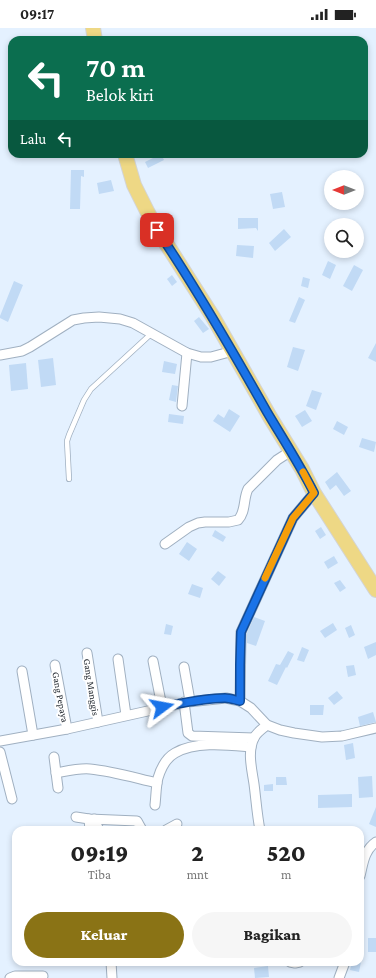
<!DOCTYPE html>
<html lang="id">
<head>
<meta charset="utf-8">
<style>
  :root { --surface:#fff; --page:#f6f6f6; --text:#222; --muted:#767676; --accent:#8a7315 }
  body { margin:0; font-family:"Crimson Pro",serif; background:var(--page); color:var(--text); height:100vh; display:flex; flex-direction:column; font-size:15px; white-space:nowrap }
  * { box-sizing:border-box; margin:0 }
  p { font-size:13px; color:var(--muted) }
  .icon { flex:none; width:22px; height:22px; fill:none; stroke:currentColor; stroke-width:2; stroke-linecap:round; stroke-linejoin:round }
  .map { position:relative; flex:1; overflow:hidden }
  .drawer { position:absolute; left:12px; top:798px; width:352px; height:140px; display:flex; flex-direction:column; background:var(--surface); border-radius:12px; box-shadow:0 2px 6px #0003 }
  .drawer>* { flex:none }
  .top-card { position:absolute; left:8px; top:8px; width:360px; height:122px; border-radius:12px; box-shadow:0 2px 6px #0003; background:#0b6e4f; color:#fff; overflow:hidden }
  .needle { width:26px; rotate:270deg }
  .buttons { position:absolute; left:324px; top:142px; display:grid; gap:8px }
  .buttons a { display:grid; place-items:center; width:40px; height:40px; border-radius:50%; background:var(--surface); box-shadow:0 2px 6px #0003; font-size:20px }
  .pin { position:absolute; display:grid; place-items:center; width:34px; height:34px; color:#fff; margin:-17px; border-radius:8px; box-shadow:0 2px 6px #0006 }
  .me { position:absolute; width:44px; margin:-22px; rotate:77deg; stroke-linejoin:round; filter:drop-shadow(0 0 3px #0008) }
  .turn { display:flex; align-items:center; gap:14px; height:84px; padding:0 12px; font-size:18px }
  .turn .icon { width:52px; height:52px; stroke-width:2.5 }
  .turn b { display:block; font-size:28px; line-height:34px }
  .then { display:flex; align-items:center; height:38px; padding:0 12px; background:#0003; gap:8px; font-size:15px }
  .eta { display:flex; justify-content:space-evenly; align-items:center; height:68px; text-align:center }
  .eta b { font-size:24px; font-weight:800; line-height:28px }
  .button { display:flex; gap:8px; margin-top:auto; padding:8px 12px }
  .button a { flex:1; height:46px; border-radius:24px; background:var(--accent); color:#fff; font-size:16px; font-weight:800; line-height:46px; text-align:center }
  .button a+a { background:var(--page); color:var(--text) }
  .status { display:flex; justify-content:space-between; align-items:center; height:28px; padding:0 20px; background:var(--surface); direction:ltr }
  .status svg { height:11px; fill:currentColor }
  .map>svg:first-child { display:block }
  .building { fill:#c1daf5 }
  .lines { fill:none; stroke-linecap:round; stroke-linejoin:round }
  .lane-casing { stroke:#a0b0c1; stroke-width:6 }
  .street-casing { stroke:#a0b0c1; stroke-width:11 }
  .primary-casing { stroke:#d3d4d5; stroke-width:16 }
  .lane { stroke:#fff; stroke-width:4.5 }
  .street { stroke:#fff; stroke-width:9 }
  .primary { stroke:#eed885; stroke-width:14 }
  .route-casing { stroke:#114b97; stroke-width:10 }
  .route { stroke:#1a73e8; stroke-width:7 }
  .slow { stroke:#f59e0b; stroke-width:7 }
  .labels { text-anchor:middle; stroke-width:4; stroke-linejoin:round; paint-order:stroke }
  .street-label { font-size:10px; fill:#22282f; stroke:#fff }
</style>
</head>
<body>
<div class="status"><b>09:17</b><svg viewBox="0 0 49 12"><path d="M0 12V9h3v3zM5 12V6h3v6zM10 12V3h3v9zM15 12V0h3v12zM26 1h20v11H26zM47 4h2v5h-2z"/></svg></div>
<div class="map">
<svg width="376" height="950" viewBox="0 0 376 950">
  <rect width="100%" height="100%" fill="#e4f1ff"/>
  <g class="building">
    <path d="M161 126 164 132 148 140 145 134Z"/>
    <path d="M71 142H84V149L81 148 80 181H70Z"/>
    <path d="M111 152 114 163 99 166 97 155Z"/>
    <path d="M282 164 285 179 273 181 270 166Z"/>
    <path d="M238 190H258V203L256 200 238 201Z"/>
    <path d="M284 201 291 209 275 223 269 215Z"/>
    <path d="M237 217 254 218 253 230 236 228Z"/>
    <path d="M328 233 336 237 330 251 322 247Z"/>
    <path d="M354 237 363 242 352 263 343 258Z"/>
    <path d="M172 247 177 254 172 258 167 251Z"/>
    <path d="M303 249 310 251 308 260 301 258Z"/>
    <path d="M14 253 23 257 8 294 0 290V288Z"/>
    <path d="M299 269 305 272 295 295 289 293Z"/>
    <path d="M199 289 209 301 203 305 194 293Z"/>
    <path d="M376 315V334L368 330Z"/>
    <path d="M293 319 305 322 298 343 287 339Z"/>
    <path d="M53 330 56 357 41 359 38 332Z"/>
    <path d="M164 333 177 336 175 346 162 344Z"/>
    <path d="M26 335 28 361 11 363 9 337Z"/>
    <path d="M172 357 178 358 176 374 169 372Z"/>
    <path d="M312 362 322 365 316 382 306 378Z"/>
    <path d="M229 381 240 388 230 404 213 393 218 386 224 390Z"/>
    <path d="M305 382 312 393 302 399 295 388Z"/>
    <path d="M169 386 184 388 183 396 168 394Z"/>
    <path d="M337 393 348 399 344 407 333 401Z"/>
    <path d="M362 410 376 414 374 424 359 419Z"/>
    <path d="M337 444 351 463 344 468 336 457 330 462 325 454Z"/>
    <path d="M321 499 326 507 320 511 315 503Z"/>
    <path d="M215 502 226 509 223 514 212 508Z"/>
    <path d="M187 514 197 521 189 533 179 526Z"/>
    <path d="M334 528 338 535 328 541 324 534Z"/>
    <path d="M218 543 226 549 219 558 211 551Z"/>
    <path d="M340 552 346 560 340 564 334 555Z"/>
    <path d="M192 556 203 560 200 570 188 566Z"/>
    <path d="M254 589 265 593 256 618 247 615V605Z"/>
    <path d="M333 595 337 602 325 610 320 603Z"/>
    <path d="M166 596 173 598 171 607 164 606Z"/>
    <path d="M351 597 355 607 349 610 345 600Z"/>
    <path d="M376 614V627L368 631 364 619Z"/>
    <path d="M302 619 309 622 304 634 297 632Z"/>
    <path d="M288 623 294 626 287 640 286 639 277 657 268 653 276 636 280 637Z"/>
    <path d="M354 637 356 647 348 649 346 638Z"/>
    <path d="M337 663 343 670 334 677 328 670Z"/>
    <path d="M310 677H324L323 687H310Z"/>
    <path d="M373 684 376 694 360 698 358 689Z"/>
    <path d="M353 715 355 730 346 732 344 717Z"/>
    <path d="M372 748 373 769 359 770 358 749Z"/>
    <path d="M276 749H286L287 757H276Z"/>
    <path d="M273 756V763H264V757Z"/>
    <path d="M352 766V779L318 780V767Z"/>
    <path d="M376 779V799L369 796Z"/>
    <rect x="368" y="910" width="8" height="14"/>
    <path d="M352 934H361L359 944 350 942Z"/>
    <path d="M268 938 269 949 255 950 254 940Z"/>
  </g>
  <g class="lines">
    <g class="lane-casing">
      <path id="lane" d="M69 451 67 413 69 407 84 372 91 361 152 305"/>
    </g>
    <g class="street-casing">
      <g id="street">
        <path d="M0 327 22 323 30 319 73 292 84 290 99 289 120 291 133 295 187 325 201 329H211L233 323"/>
        <path d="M182 378 187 325"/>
        <path d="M165 516 189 499 198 495 205 494H229L238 492C246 484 243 471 248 461L277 432 291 423"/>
        <path d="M87 625 98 694"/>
        <path d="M118 631 126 687"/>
        <path d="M153 633 162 679"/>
        <path d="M55 637 67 701"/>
        <path d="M184 639 190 673"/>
        <path d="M22 643 33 707"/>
        <path d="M240 673 241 604 293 490 314 465"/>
        <path d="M184 674 188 705 192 708 254 710"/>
        <path d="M0 713 67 701 188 674 226 670 240 673 251 680 267 697 280 702 294 705 322 709 342 708 376 700"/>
        <path d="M0 724 12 771"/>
        <path d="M54 729 58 760"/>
        <path d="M56 745C67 743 79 740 90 741 112 743 135 750 157 755"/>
        <path d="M155 777C156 768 156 758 158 750 161 740 166 730 175 725 196 713 228 717 251 719"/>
        <path d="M76 789 89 791 137 793 142 802"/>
        <path d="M89 791 90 802"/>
        <path d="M94 791 99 802"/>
        <path d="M166 802 177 796"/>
        <path d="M260 802C257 787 256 771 254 756 252 742 247 724 254 710 256 705 262 701 267 697"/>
        <path d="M360 848C363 836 364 822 376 814"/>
        <path d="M111 934 112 950"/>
        <path d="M290 934 295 935 300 934"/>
        <path d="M10 950 15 948H43"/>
        <path d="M339 950 345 934"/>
      </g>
    </g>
    <g class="primary-casing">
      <g id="primary">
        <path d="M93 0 95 12"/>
        <path d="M125 126 134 157 146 181 157 202 171 223 213 289 270 389 302 441 314 465 376 562"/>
      </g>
    </g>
    <use href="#lane" class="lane"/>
    <use href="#street" class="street"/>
    <use href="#primary" class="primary"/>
  </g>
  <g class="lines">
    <g class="route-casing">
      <path id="route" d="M157 202C197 261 232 322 267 384 283 411 300 437 314 465L293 490 241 604 240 637V673C235 672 230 670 225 670 204 670 183 675 162 679"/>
    </g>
    <use href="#route" class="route"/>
    <path class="slow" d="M265 550 293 490 314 465 303 444"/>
  </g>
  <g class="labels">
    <g class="street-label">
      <text transform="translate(92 659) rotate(81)" y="4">Gang Manggis</text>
      <text transform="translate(61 669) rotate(79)" y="4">Gang Pepaya</text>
    </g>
  </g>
</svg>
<div class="buttons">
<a><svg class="needle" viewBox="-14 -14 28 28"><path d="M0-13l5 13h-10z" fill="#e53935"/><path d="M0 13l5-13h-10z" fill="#767676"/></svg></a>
<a><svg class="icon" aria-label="search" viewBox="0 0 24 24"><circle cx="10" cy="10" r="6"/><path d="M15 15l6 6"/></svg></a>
</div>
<div class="pin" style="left:157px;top:202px;background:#d93025"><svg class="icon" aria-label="arrive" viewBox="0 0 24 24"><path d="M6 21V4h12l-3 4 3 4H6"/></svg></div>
<svg class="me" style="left:162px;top:679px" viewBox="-20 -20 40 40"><path d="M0-17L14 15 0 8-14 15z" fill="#1a73e8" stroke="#fff" stroke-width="4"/></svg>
<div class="top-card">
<div class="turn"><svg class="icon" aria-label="left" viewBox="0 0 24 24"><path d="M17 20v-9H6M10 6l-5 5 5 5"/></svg><div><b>70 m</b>Belok kiri</div></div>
<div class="then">Lalu<svg class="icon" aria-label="left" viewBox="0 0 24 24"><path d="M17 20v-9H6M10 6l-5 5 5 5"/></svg></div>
</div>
<section class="drawer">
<div class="eta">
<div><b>09:19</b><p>Tiba</p></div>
<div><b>2</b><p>mnt</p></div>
<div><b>520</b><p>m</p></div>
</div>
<div class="button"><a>Keluar</a><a>Bagikan</a></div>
</section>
</div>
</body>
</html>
